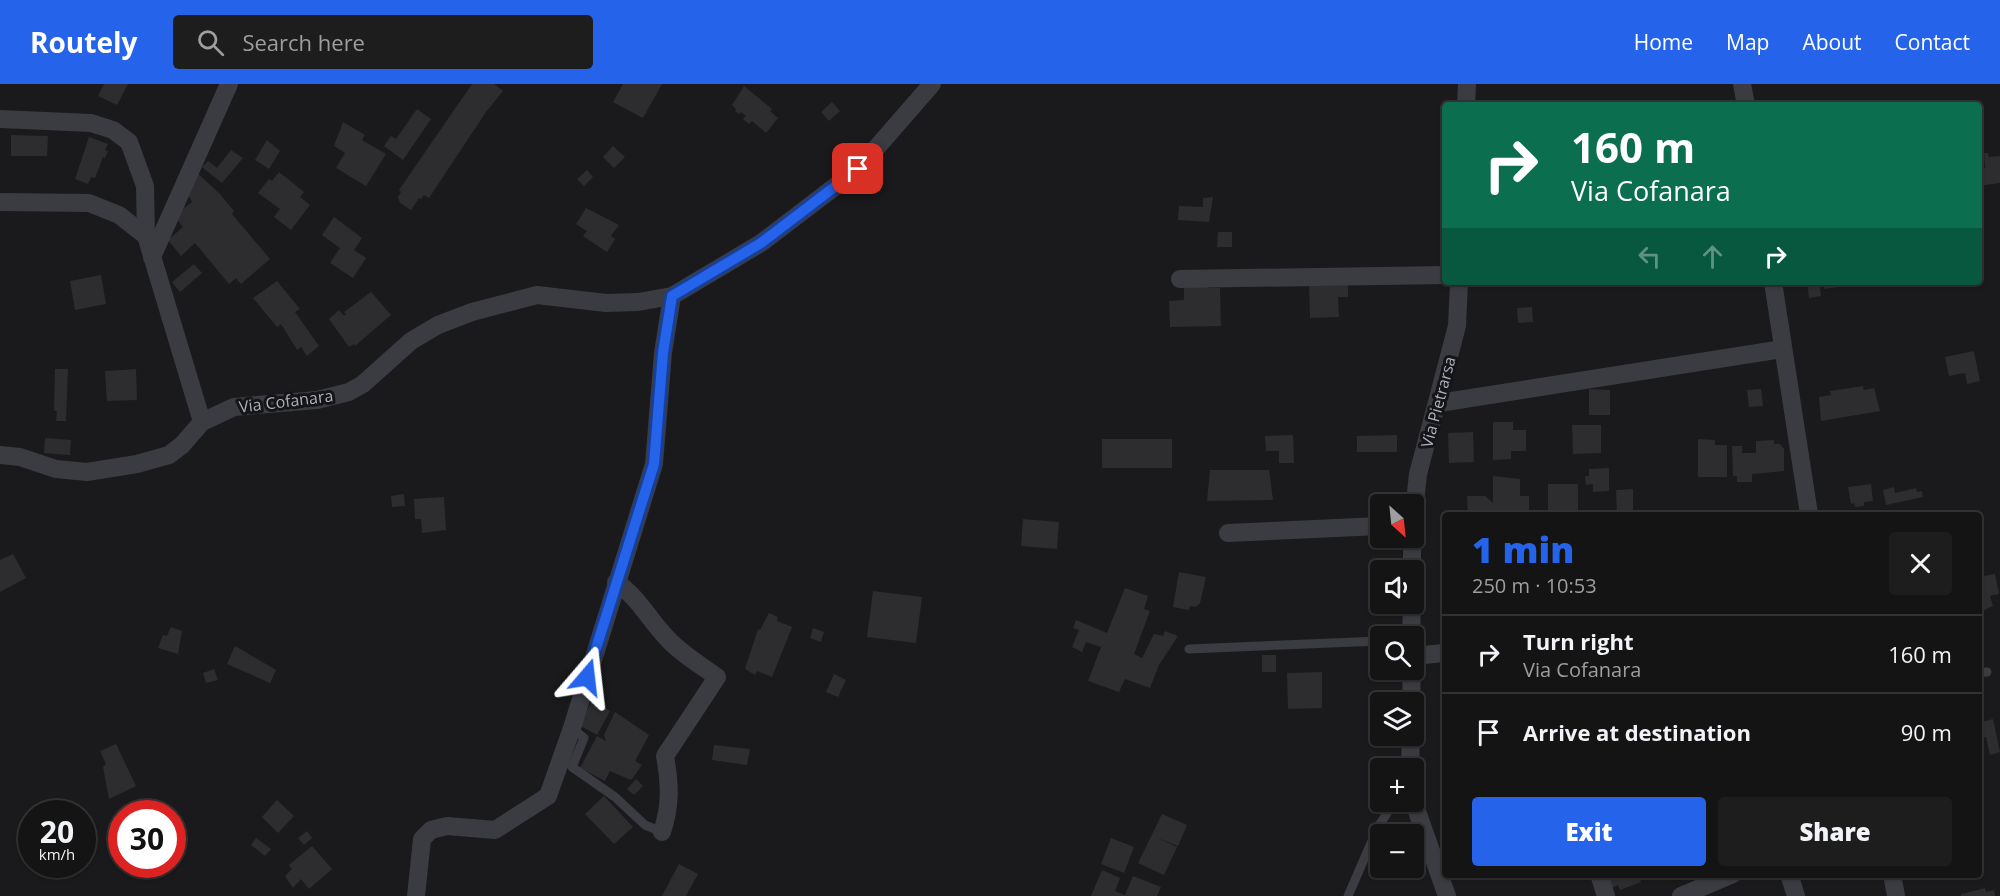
<!DOCTYPE html>
<html lang="en">
<head>
<meta charset="utf-8">
<style>
  :root { --surface:#141415; --page:#1d1d1e; --text:#f1f3f6; --muted:#9d9ea0; --line:#333334; --accent:#2563eb }
  body { margin:0; font-family:"Open Sans",sans-serif; background:var(--page); color:var(--text); height:100vh; display:flex; flex-direction:column; font-size:22px; white-space:nowrap }
  * { box-sizing:border-box; margin:0 }
  p { font-size:20px; color:var(--muted) }
  .icon { flex:none; width:33px; height:33px; fill:none; stroke:currentColor; stroke-width:2; stroke-linecap:round; stroke-linejoin:round }
  .map { position:relative; flex:1; overflow:hidden }
  .panel { position:absolute; left:1442px; top:428px; width:540px; height:366px; display:flex; flex-direction:column; background:var(--surface); border-radius:6px; box-shadow:0 2px 4px #0004,0 0 0 2px var(--line) }
  .panel>* { flex:none }
  .top-card { position:absolute; left:1442px; top:18px; width:540px; height:183px; border-radius:6px; box-shadow:0 2px 4px #0004,0 0 0 2px var(--line); background:#0b6e4f; color:#fff; overflow:hidden }
  .needle { width:39px; rotate:153deg }
  .controls { position:absolute; left:1370px; top:410px; display:grid; gap:12px }
  .controls a { display:grid; place-items:center; width:54px; height:54px; border-radius:6px; background:var(--surface); box-shadow:0 2px 4px #0004,0 0 0 2px var(--line); font-size:30px }
  .speed { position:absolute; left:18px; top:716px; display:flex; gap:12px; font-size:30px; font-weight:700; text-align:center }
  .speed>* { display:grid; place-content:center; width:78px; height:78px; border-radius:50%; background:var(--surface); box-shadow:0 2px 4px #0004,0 0 0 2px var(--line); line-height:1 }
  .speed small { font-size:15px; font-weight:400 }
  .speed .limit { border:9px solid #d22; background:#fff; color:#111 }
  .pin { position:absolute; display:grid; place-items:center; width:51px; height:51px; color:#fff; margin:-26px; border-radius:12px; box-shadow:0 3px 9px #0006 }
  .me { position:absolute; width:66px; margin:-33px; rotate:17deg; stroke-linejoin:round; filter:drop-shadow(0 0 4px #0008) }
  .turn { display:flex; align-items:center; gap:21px; height:126px; padding:0 30px; font-size:27px }
  .turn .icon { width:78px; height:78px; stroke-width:2.5 }
  .turn b { display:block; font-size:42px; line-height:51px }
  .lanes { display:flex; align-items:center; height:57px; padding:0 30px; background:#0003; justify-content:center; gap:30px; direction:ltr }
  .lanes .off { opacity:.35 }
  .round { display:grid; place-items:center; flex:none; width:63px; height:63px; border-radius:6px; background:var(--page) }
  .head { display:flex; align-items:center; justify-content:space-between; height:102px; padding:0 30px }
  h1 { font-size:36px; font-weight:800; line-height:45px; color:var(--accent) }
  .cta { display:flex; gap:12px; margin-top:auto; padding:12px 30px }
  .cta a { flex:1; height:69px; border-radius:6px; background:var(--accent); color:#fff; font-size:24px; font-weight:800; line-height:69px; text-align:center }
  .cta a+a { background:var(--page); color:var(--text) }
  ul { padding:0; list-style:none }
  li { display:flex; align-items:center; gap:18px; height:78px; padding:0 30px; border-top:2px solid var(--line) }
  li div { flex:1 }
  li b { display:block; font-size:22px }
  li em { font-style:normal }
  header { display:flex; align-items:center; gap:36px; box-sizing:border-box; height:84px; padding:0 30px; background:var(--accent); color:#fff }
  header strong { font-size:28px }
  nav { display:flex; gap:33px; margin-inline-start:auto; font-size:21px }
  .search { width:420px; height:54px; background:var(--page); display:flex; align-items:center; gap:15px; box-sizing:border-box; padding:0 21px; border-radius:6px; color:var(--muted); font-size:22px }
  .map>svg:first-child { display:block }
  .building { fill:#2d2d30 }
  .lines { fill:none; stroke-linecap:round; stroke-linejoin:round }
  .service { stroke:#3a3c42; stroke-width:9 }
  .minor { stroke:#3a3c42; stroke-width:18 }
  .route-casing { stroke:#184099; stroke-width:15 }
  .route { stroke:#2563eb; stroke-width:10 }
  .labels { text-anchor:middle; stroke-width:6; stroke-linejoin:round; paint-order:stroke }
  .street-label { font-size:16px; fill:#acb1bd; stroke:#151517 }
</style>
</head>
<body>
<header>
<strong>Routely</strong>
<div class="search"><svg class="icon" aria-label="search" viewBox="0 0 24 24"><circle cx="10" cy="10" r="6"/><path d="M15 15l6 6"/></svg>Search here</div>
<nav><a>Home</a><a>Map</a><a>About</a><a>Contact</a></nav>
</header>
<div class="map">
<svg width="2000" height="812" viewBox="0 0 2000 812">
  <rect width="100%" height="100%" fill="#1a1a1c"/>
  <g class="building">
    <path d="M104 0H128L117 21 98 12Z"/>
    <path d="M472 0H494L503 7 486 28 429 114 424 111 421 115 419 114 411 126 400 119 398 113 401 108 399 106Z"/>
    <path d="M623 0H662L643 34 613 18Z"/>
    <path d="M744 2 772 25 770 27 778 34 766 49 752 37 749 40 743 35 746 32 741 28 739 30 735 27 736 25 732 21Z"/>
    <path d="M832 18 840 27 829 37 821 28Z"/>
    <path d="M417 25 431 35 403 76 384 62 391 52 396 55Z"/>
    <path d="M343 38 365 51 362 56 386 70 366 102 336 84 345 69 334 62Z"/>
    <path d="M11 51 48 52 47 72H11Z"/>
    <path d="M89 53 108 60 105 66 108 67 105 74 103 73 95 94 91 93 88 100 75 95Z"/>
    <path d="M267 56 280 67 269 85 255 76Z"/>
    <path d="M613 62 625 73 614 84 603 73Z"/>
    <path d="M231 66 243 74 222 99 202 83 208 77 217 84Z"/>
    <path d="M1984 69H1988L1989 73 2000 72V99L1978 102V85L1985 84Z"/>
    <path d="M194 86 220 110 234 127 232 130 270 175 241 200 236 194 229 200 195 159 181 172 168 156 183 143 174 132 192 118 185 105Z"/>
    <path d="M587 86 593 93 584 102 577 95Z"/>
    <path d="M279 88 304 108 300 113 310 121 291 146 274 133 280 125 258 109 269 95 272 97Z"/>
    <path d="M1213 113 1209 138 1178 136 1179 122 1203 123V114Z"/>
    <path d="M586 124 619 141 611 152 615 155 607 168 583 152 587 147 576 140Z"/>
    <path d="M334 133 362 154 354 166 366 174 353 194 330 179 340 164 322 151Z"/>
    <path d="M1218 148H1232V163H1217Z"/>
    <path d="M194 180 202 189 180 208 172 198Z"/>
    <path d="M101 191 106 220 75 226 70 197Z"/>
    <path d="M277 197 300 225 295 228 319 262 307 272 301 263 297 266 281 240 277 243 253 214Z"/>
    <path d="M1819 198 1821 212 1809 214 1807 199Z"/>
    <path d="M1823 198H1847V202L1824 205Z"/>
    <path d="M1208 200V204H1220L1221 242 1170 243 1169 217 1184 216V204Z"/>
    <path d="M1348 201V213H1338L1339 233 1310 234 1309 202Z"/>
    <path d="M371 208 391 231 355 262 354 260 349 263 329 235 339 226 344 232 346 230 344 228Z"/>
    <path d="M1532 223 1533 238 1518 239 1517 224Z"/>
    <path d="M1974 267 1980 297 1967 300 1965 289 1949 292 1945 273Z"/>
    <path d="M55 285H68L66 337H56L57 327H54Z"/>
    <path d="M136 285 137 316 107 317 105 287Z"/>
    <path d="M1863 302 1864 306 1874 304 1880 327 1821 337 1819 313 1831 311 1830 307Z"/>
    <path d="M1589 305 1610 306V331H1589Z"/>
    <path d="M1761 305 1763 322 1749 323 1747 306Z"/>
    <path d="M1493 338H1513V346H1526V367H1511V375L1493 376Z"/>
    <path d="M1572 341H1601V369L1573 370Z"/>
    <path d="M1473 348 1474 378 1449 379 1448 349Z"/>
    <path d="M1293 351 1294 379H1279V367H1266L1265 352Z"/>
    <path d="M1397 351V368H1357V352Z"/>
    <path d="M45 354 71 356 70 371 44 369Z"/>
    <rect x="1102" y="355" width="70" height="29"/>
    <path d="M1698 355 1715 356V361H1727V393H1698Z"/>
    <path d="M1774 356V360H1780L1784 365V387L1752 390V398H1737V392H1733L1732 362H1742V369H1756V357Z"/>
    <path d="M1609 384V407L1593 408V400L1586 401 1585 392H1589V385Z"/>
    <path d="M1210 386H1269L1273 416 1207 417Z"/>
    <path d="M1493 392 1520 395V412H1529V427L1468 430 1467 412H1485L1493 419Z"/>
    <rect x="1548" y="400" width="30" height="27"/>
    <path d="M1871 400 1873 417 1864 418V422L1855 423 1854 419 1851 420 1848 403Z"/>
    <path d="M1894 403 1895 409 1916 404 1917 408 1922 407 1923 413 1886 421 1883 406Z"/>
    <path d="M1633 405V430H1617L1616 406Z"/>
    <path d="M404 410 405 422 392 423 391 412Z"/>
    <path d="M444 413 446 446 422 449 421 435H415L414 415Z"/>
    <path d="M1023 435 1059 438 1057 465 1021 462Z"/>
    <path d="M13 470 26 494 0 508V476Z"/>
    <path d="M1179 488 1206 493 1200 519 1196 523 1190 522 1189 526 1173 523Z"/>
    <path d="M1995 490 1999 510 1990 512 1993 522 1980 528 1978 493Z"/>
    <path d="M1125 504 1148 512 1144 525 1150 527 1134 570 1142 574 1154 550 1163 552 1165 547 1178 552 1159 581 1150 604 1125 595 1119 608 1088 597 1101 563 1086 558 1082 568 1072 563 1079 546 1073 544 1076 536 1107 549Z"/>
    <path d="M873 507 922 513 916 559 867 553Z"/>
    <path d="M769 529 778 533 777 537 792 543 772 593 757 587 755 591 745 585 758 545 760 546Z"/>
    <path d="M171 543 182 547 178 570 158 564 163 551 167 552Z"/>
    <path d="M813 544 824 548 821 558 810 554Z"/>
    <path d="M235 562 276 586 270 599 227 580Z"/>
    <rect x="1262" y="571" width="14" height="17"/>
    <path d="M214 585 218 596 206 599 203 589Z"/>
    <path d="M1322 588V624L1288 625 1287 589Z"/>
    <path d="M834 590 846 596 838 613 826 608Z"/>
    <path d="M1980 600 1984 630 1978 631V601Z"/>
    <path d="M592 617 610 627 597 651 579 641Z"/>
    <path d="M615 628 649 651 635 677 642 681 631 696 610 687 605 697 580 684 597 652 606 657 604 651Z"/>
    <path d="M1993 635 2000 668 1990 671 1986 653 1978 655V639Z"/>
    <path d="M116 660 136 702 109 715 103 683 106 680 100 667Z"/>
    <path d="M714 661 750 665 747 681 712 676Z"/>
    <path d="M636 695 643 702 634 711 627 705Z"/>
    <path d="M604 712 633 743 614 760 585 730Z"/>
    <path d="M277 716 294 732 278 749 262 733Z"/>
    <path d="M1162 730 1187 741 1178 762 1158 754 1177 763 1164 791 1138 779Z"/>
    <path d="M307 747 312 754 304 761 298 754Z"/>
    <path d="M256 754 271 765 265 772 251 761Z"/>
    <path d="M1111 754 1134 763 1124 789 1101 780Z"/>
    <path d="M312 762 332 785 309 805 301 795 293 804 285 792 292 785 289 781Z"/>
    <path d="M679 780 698 790 686 812H662Z"/>
    <path d="M1102 786 1120 794 1115 807 1125 811 1133 792 1161 803 1157 812H1091Z"/>
    <path d="M1611 790H1646L1639 793 1641 798 1620 806 1618 801 1612 804 1607 792Z"/>
    <path d="M1985 804 1986 808 1994 806 1995 812H1961V810Z"/>
  </g>
  <g class="lines">
    <g class="service">
      <path d="M1189 565 1380 557"/>
      <path d="M1978 589 1987 588"/>
      <path d="M572 644 584 654 572 683 615 713 645 741 662 748"/>
      <path d="M1348 812 1378 743 1395 717"/>
    </g>
    <g class="minor">
      <path d="M1742 0 1746 21"/>
      <path d="M1466 21 1467 0"/>
      <path d="M0 35 91 39 113 46 129 58 145 102 146 152 202 338"/>
      <path d="M0 118 89 119 119 131 146 152"/>
      <path d="M152 173 229 0"/>
      <path d="M1180 195 1444 191"/>
      <path d="M1773 198 1809 430"/>
      <path d="M1439 319 1783 265"/>
      <path d="M0 371 20 373 56 385 87 388 137 380 169 371 182 361 202 338 234 323 317 316 349 308 363 300 411 257 438 241 472 228 537 211 606 219 638 218 672 212 761 159 858 85 932 0"/>
      <path d="M1413 437 1418 390 1457 242 1459 198"/>
      <path d="M1228 449 1380 442"/>
      <path d="M1412 486V453"/>
      <path d="M616 498C638 513 648 534 666 553 680 569 699 580 717 593L665 672C670 700 671 721 662 748"/>
      <path d="M1411 552 1412 519"/>
      <path d="M1413 572 1444 569"/>
      <path d="M1411 618 1412 585"/>
      <path d="M1410 684 1411 651"/>
      <path d="M1413 716 1447 812"/>
      <path d="M1599 790 1606 812"/>
      <path d="M1789 790 1796 812"/>
      <path d="M1892 790 1896 812"/>
      <path d="M416 812 422 755 431 746 447 742 495 746 548 712 572 644 654 380 663 269 672 212"/>
      <path d="M1681 812 1733 790"/>
    </g>
  </g>
  <g class="lines">
    <g class="route-casing">
      <path id="route" d="M587 593 654 380 663 269 672 212 761 159 858 85"/>
    </g>
    <use href="#route" class="route"/>
  </g>
  <g class="labels">
    <g class="street-label">
      <text transform="translate(286 317) rotate(-7)" y="6">Via Cofanara</text>
      <text transform="translate(1438 318) rotate(-75)" y="6">Via Pietrarsa</text>
    </g>
  </g>
</svg>
<div class="controls">
<a><svg class="needle" viewBox="-14 -14 28 28"><path d="M0-13l5 13h-10z" fill="#e53935"/><path d="M0 13l5-13h-10z" fill="#9d9ea0"/></svg></a>
<a><svg class="icon" aria-label="sound" viewBox="0 0 24 24"><path d="M4 9h4l5-4v14l-5-4H4zM17 9q2 3 0 6"/></svg></a>
<a><svg class="icon" aria-label="search" viewBox="0 0 24 24"><circle cx="10" cy="10" r="6"/><path d="M15 15l6 6"/></svg></a>
<a><svg class="icon" aria-label="layers" viewBox="0 0 24 24"><path d="M12 4l9 5-9 5-9-5zM3 14l9 5 9-5"/></svg></a>
<a>+</a>
<a>−</a>
</div>
<div class="speed"><div>20<small>km/h</small></div><div class="limit">30</div></div>
<div class="pin" style="left:858px;top:85px;background:#d93025"><svg class="icon" aria-label="arrive" viewBox="0 0 24 24"><path d="M6 21V4h12l-3 4 3 4H6"/></svg></div>
<svg class="me" style="left:587px;top:593px" viewBox="-20 -20 40 40"><path d="M0-17L14 15 0 8-14 15z" fill="#2563eb" stroke="#fff" stroke-width="4"/></svg>
<div class="top-card">
<div class="turn"><svg class="icon" aria-label="right" viewBox="0 0 24 24"><path d="M7 20v-9h11M14 6l5 5-5 5"/></svg><div><b>160 m</b>Via Cofanara</div></div>
<div class="lanes"><svg class="icon off" aria-label="left" viewBox="0 0 24 24"><path d="M17 20v-9H6M10 6l-5 5 5 5"/></svg><svg class="icon off" aria-label="ahead" viewBox="0 0 24 24"><path d="M12 20V5M6 11l6-6 6 6"/></svg><svg class="icon" aria-label="right" viewBox="0 0 24 24"><path d="M7 20v-9h11M14 6l5 5-5 5"/></svg></div>
</div>
<section class="panel">
<div class="head"><div><h1>1 min</h1><p>250 m · 10:53</p></div><a class="round"><svg class="icon" aria-label="close" viewBox="0 0 24 24"><path d="M6 6l12 12M18 6L6 18"/></svg></a></div>
<ul>
<li><svg class="icon" aria-label="right" viewBox="0 0 24 24"><path d="M7 20v-9h11M14 6l5 5-5 5"/></svg><div><b>Turn right</b><p>Via Cofanara</p></div><em>160 m</em></li>
<li><svg class="icon" aria-label="arrive" viewBox="0 0 24 24"><path d="M6 21V4h12l-3 4 3 4H6"/></svg><div><b>Arrive at destination</b></div><em>90 m</em></li>
</ul>
<div class="cta"><a>Exit</a><a>Share</a></div>
</section>
</div>
</body>
</html>
